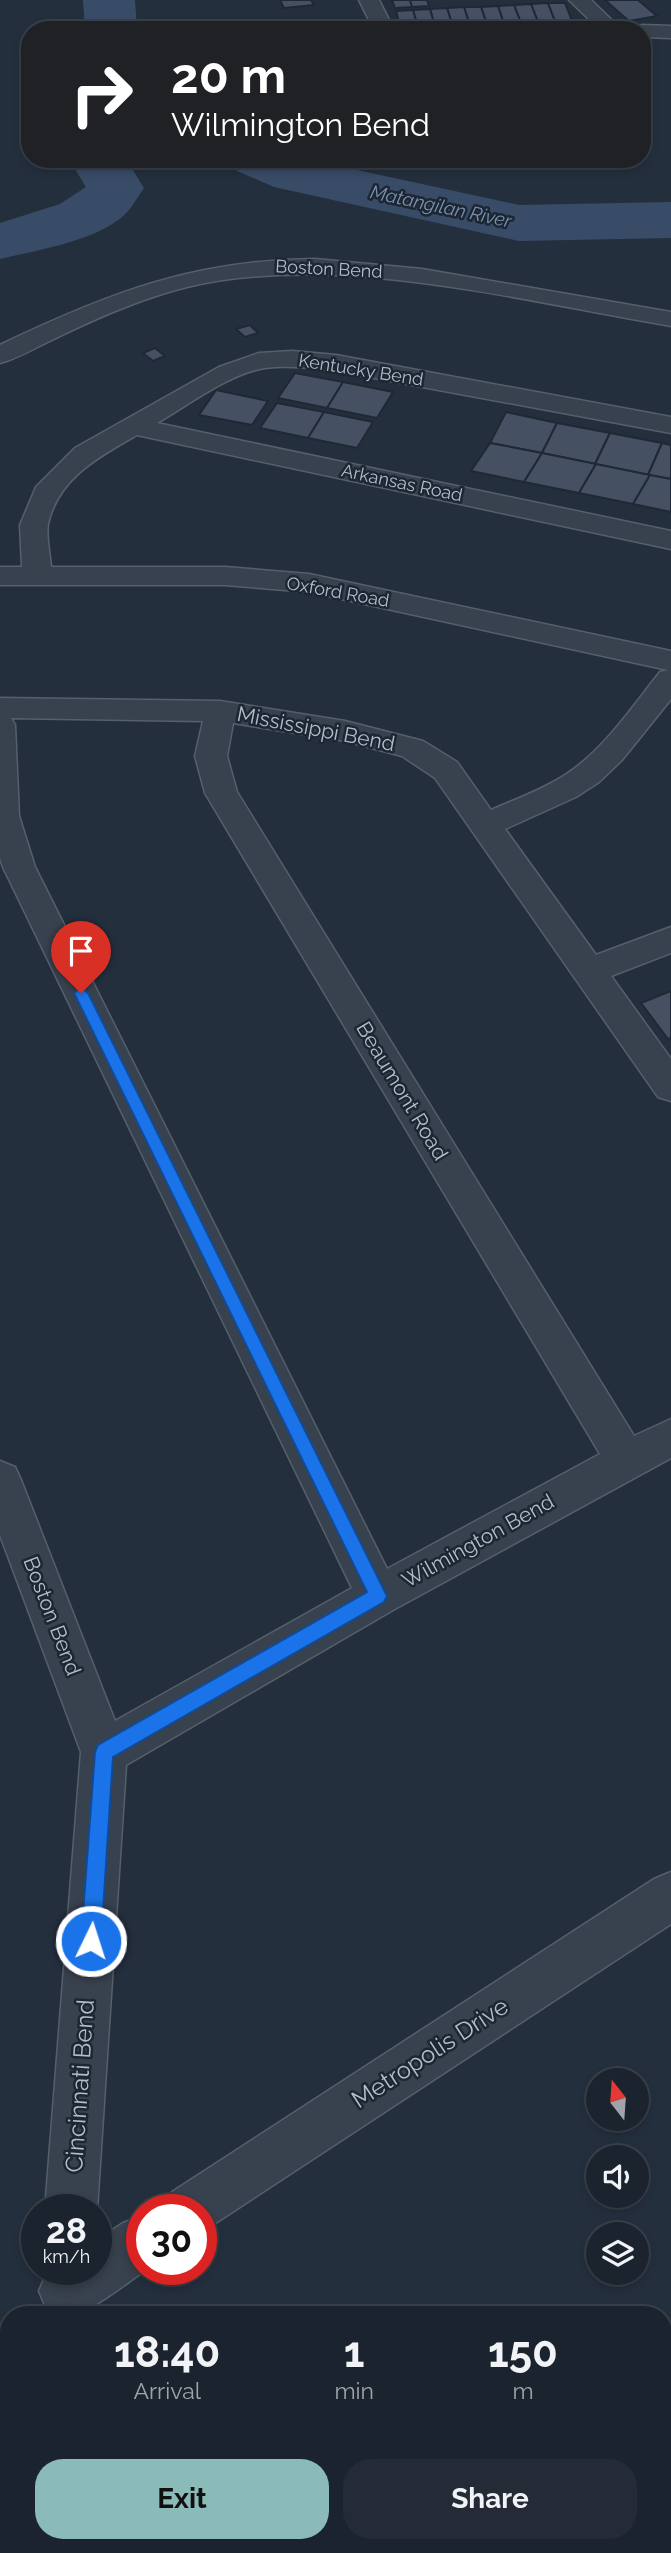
<!DOCTYPE html>
<html lang="en">
<head>
<meta charset="utf-8">
<style>
  :root { --surface:#1b232e; --page:#242b36; --text:#f1f3f6; --muted:#a0a4aa; --line:#39404a; --accent:#8bbbb9 }
  body { margin:0; font-family:Raleway,sans-serif; background:var(--page); color:var(--text); height:100vh; display:flex; flex-direction:column; font-size:26px; white-space:nowrap }
  * { box-sizing:border-box; margin:0 }
  p { font-size:23px; color:var(--muted) }
  .icon { flex:none; width:38px; height:38px; fill:none; stroke:currentColor; stroke-width:2; stroke-linecap:round; stroke-linejoin:round }
  .map { position:relative; flex:1; overflow:hidden }
  .panel { position:absolute; left:0px; top:2306px; width:672px; height:247px; display:flex; flex-direction:column; background:var(--surface); border-radius:28px 28px 0 0; box-shadow:0 4px 10px #0003,0 0 0 2px var(--line) }
  .panel>* { flex:none }
  .top-card { position:absolute; left:21px; top:21px; width:630px; height:147px; border-radius:28px; box-shadow:0 4px 10px #0003,0 0 0 2px var(--line); background:#202124; color:#fff; overflow:hidden }
  .needle { width:46px; rotate:343deg }
  .fabs { position:absolute; left:586px; top:2068px; display:grid; gap:14px }
  .fabs a { display:grid; place-items:center; width:63px; height:63px; border-radius:50%; background:var(--surface); box-shadow:0 4px 10px #0003,0 0 0 2px var(--line); font-size:35px }
  .speed { position:absolute; left:21px; top:2194px; display:flex; gap:14px; font-size:35px; font-weight:700; text-align:center }
  .speed>* { display:grid; place-content:center; width:91px; height:91px; border-radius:50%; background:var(--surface); box-shadow:0 4px 10px #0003,0 0 0 2px var(--line); line-height:1 }
  .speed small { font-size:18px; font-weight:400 }
  .speed .limit { border:10px solid #d22; background:#fff; color:#111 }
  .pin { position:absolute; display:grid; place-items:center; width:60px; height:60px; color:#fff; margin:-72px -30px; border-radius:50% 50% 50% 0; rotate:-45deg; box-shadow:0 0 7px #0007 }
  .pin .icon { rotate:45deg }
  .me { position:absolute; width:77px; margin:-38px; rotate:4deg; stroke-linejoin:round; filter:drop-shadow(0 0 5px #0008) }
  .turn { display:flex; align-items:center; gap:24px; height:147px; padding:0 35px; font-size:32px }
  .turn .icon { width:91px; height:91px; stroke-width:2.5 }
  .turn b { display:block; font-size:49px; line-height:60px }
  .eta { display:flex; justify-content:space-evenly; align-items:center; height:119px; text-align:center }
  .eta b { font-size:42px; font-weight:700; line-height:49px }
  .action { display:flex; gap:14px; margin-top:auto; padding:14px 35px }
  .action a { flex:1; height:80px; border-radius:28px; background:var(--accent); color:#111; font-size:28px; font-weight:700; line-height:80px; text-align:center }
  .action a+a { background:var(--page); color:var(--text) }
  .map>svg:first-child { display:block }
  .lines { fill:none; stroke-linecap:round; stroke-linejoin:round }
  .river { fill:#394c67; fill-rule:evenodd }
  .building { fill:#455162; stroke:#1f2835; stroke-width:2 }
  .minor-casing { stroke:#565f6c; stroke-width:3 }
  .minor { fill:#38414e; fill-rule:evenodd }
  .route { fill:#1a73e8; stroke:#114b97; stroke-width:2 }
  .labels { text-anchor:middle; stroke-width:5; stroke-linejoin:round; paint-order:stroke }
  .far-street-label { font-size:18px; fill:#b4bcc9; stroke:#1d2633 }
  .far-water-label { font-size:19px; font-style:italic; fill:#7c92b1; stroke:#1d2633 }
  .street-label { font-size:21px; fill:#b4bcc9; stroke:#1d2633 }
  .near-street-label { font-size:24px; fill:#b4bcc9; stroke:#1d2633 }
</style>
</head>
<body>
<div class="map">
<svg width="671" height="2553" viewBox="0 0 671 2553">
  <rect width="100%" height="100%" fill="#242f3e"/>
  <g class="lines">
    <g class="river">
      <path d="M83 0H135L137 30H85Z"/>
      <path d="M69 159H126L144 188C139 195 134 204 128 211 103 240 37 250 0 259V223L60 204 86 187Z"/>
      <path d="M229 159H306L519 205 671 202V238L519 241 274 187 237 171Z"/>
    </g>
  </g>
  <g class="building">
    <path d="M280 0H311L314 5 284 8Z"/>
    <path d="M392 0H410L412 7 395 8Z"/>
    <path d="M410 0H427L429 6 412 7Z"/>
    <path d="M605 0H638L657 16 629 21Z"/>
    <path d="M548 3 555 21 538 22 531 4Z"/>
    <path d="M548 3H565L572 21H555Z"/>
    <path d="M531 4 538 22 521 23 514 5Z"/>
    <path d="M514 5 521 23 504 24 498 6Z"/>
    <path d="M498 6 504 24 487 25 481 7Z"/>
    <path d="M464 7H481L487 25 470 26Z"/>
    <path d="M464 7 470 26 453 27 447 8Z"/>
    <path d="M447 8 453 27H435L430 9Z"/>
    <path d="M430 9 435 27 418 28 413 10Z"/>
    <path d="M413 10 418 28 401 29 396 11Z"/>
    <path d="M250 325 258 333 245 337 236 329Z"/>
    <path d="M155 348 165 356 153 361 143 353Z"/>
    <path d="M295 373 343 382 327 408 278 398Z"/>
    <path d="M343 382 393 392 377 418 327 408Z"/>
    <path d="M216 390 268 401 252 425 199 415Z"/>
    <path d="M277 403 324 412 308 438 260 428Z"/>
    <path d="M324 412 373 422 357 448 308 438Z"/>
    <path d="M506 412 557 423 542 453 490 443Z"/>
    <path d="M557 423 610 433 595 464 542 453Z"/>
    <path d="M610 433 662 443 648 475 595 464Z"/>
    <path d="M490 443 542 453 524 482 471 471Z"/>
    <path d="M662 443 671 445V479L648 475Z"/>
    <path d="M542 453 596 464 579 493 524 482Z"/>
    <path d="M596 464 650 475 633 504 579 493Z"/>
    <path d="M650 475 671 479V512L633 504Z"/>
    <path d="M671 991V1038L668 1039 641 1003Z"/>
  </g>
  <g class="lines">
    <g class="minor-casing">
      <g id="minor">
        <path d="M359 0H379L394 30H374Z"/>
        <path d="M569 0H591L622 30H600Z"/>
        <path d="M642 25 671 26V38L642 37V30H633Z"/>
        <path d="M315 259 422 269 671 312V326C520 301 337 251 187 287 142 298 99 317 58 337 39 345 20 358 0 363V345C108 293 194 260 315 259Z"/>
        <path d="M292 351 336 355 671 417V433L336 371C312 368 288 365 265 368 230 373 187 406 157 423L671 531V549L137 435C100 456 58 478 48 524 46 537 50 554 51 567H225L309 574 671 651V699L622 760 599 782 576 797 505 829 596 955 671 927V953L611 976 671 1059V1101L658 1097 435 778 402 756 345 741 233 723 227 756 237 792 634 1436 671 1419V1458L393 1610 126 1765 97 2210H45L81 1752 0 1535V1461L15 1467 21 1480 115 1721 352 1588 3 867 0 858V698L220 701 345 721 423 741 457 762 491 810C516 799 542 790 565 775 604 750 631 708 660 672L668 670 309 592 225 585H0V567H22L20 525 36 487 75 448 219 367 259 353ZM11 718 203 721 195 756 205 793 600 1454 387 1569 35 867 19 816 15 725Z"/>
        <path d="M671 1872V1924L208 2228 201 2231V2210H164L172 2192 654 1879Z"/>
        <path d="M142 2216V2270H146C127 2282 91 2313 69 2315 61 2316 54 2313 47 2310L39 2291 47 2272 51 2270H96V2241L123 2223Z"/>
        <path d="M663 2517 671 2520V2553H622L625 2544H663Z"/>
        <path d="M66 2544H123L125 2553H69Z"/>
      </g>
    </g>
    <use href="#minor" class="minor"/>
  </g>
  <path class="route" d="M81 987 88 993 387 1596 384 1602 113 1757 101 1941 98 1948 91 1951 84 1948 81 1941 95 1752 98 1745 367 1592 74 993Z"/>
  <g class="labels">
    <g class="far-street-label">
      <text transform="translate(329 269) rotate(3)" y="6">Boston Bend</text>
      <text transform="translate(361 370) rotate(9)" y="6">Kentucky Bend</text>
      <text transform="translate(402 483) rotate(12)" y="6">Arkansas Road</text>
      <text transform="translate(338 592) rotate(10)" y="6">Oxford Road</text>
    </g>
    <g class="far-water-label">
      <text transform="translate(441 206) rotate(12)" y="7">Matangilan River</text>
    </g>
    <g class="street-label">
      <text transform="translate(316 729) rotate(11)" y="7">Mississippi Bend</text>
      <text transform="translate(402 1091) rotate(59)" y="7">Beaumont Road</text>
      <text transform="translate(478 1541) rotate(-29)" y="7">Wilmington Bend</text>
      <text transform="translate(52 1616) rotate(69)" y="7">Boston Bend</text>
    </g>
    <g class="near-street-label">
      <text transform="translate(430 2053) rotate(-33)" y="8">Metropolis Drive</text>
      <text transform="translate(80 2086) rotate(-86)" y="8">Cincinnati Bend</text>
    </g>
  </g>
</svg>
<div class="fabs">
<a><svg class="needle" viewBox="-14 -14 28 28"><path d="M0-13l5 13h-10z" fill="#e53935"/><path d="M0 13l5-13h-10z" fill="#a0a4aa"/></svg></a>
<a><svg class="icon" aria-label="sound" viewBox="0 0 24 24"><path d="M4 9h4l5-4v14l-5-4H4zM17 9q2 3 0 6"/></svg></a>
<a><svg class="icon" aria-label="layers" viewBox="0 0 24 24"><path d="M12 4l9 5-9 5-9-5zM3 14l9 5 9-5"/></svg></a>
</div>
<div class="speed"><div>28<small>km/h</small></div><div class="limit">30</div></div>
<div class="pin" style="left:81px;top:993px;background:#d93025"><svg class="icon" aria-label="arrive" viewBox="0 0 24 24"><path d="M6 21V4h12l-3 4 3 4H6"/></svg></div>
<svg class="me" style="left:91px;top:1941px" viewBox="-20 -20 40 40"><circle r="17" fill="#1a73e8" stroke="#fff" stroke-width="3"/><path d="M0-11L8 9 0 5-8 9z" fill="#fff"/></svg>
<div class="top-card">
<div class="turn"><svg class="icon" aria-label="right" viewBox="0 0 24 24"><path d="M7 20v-9h11M14 6l5 5-5 5"/></svg><div><b>20 m</b>Wilmington Bend</div></div>
</div>
<section class="panel">
<div class="eta">
<div><b>18:40</b><p>Arrival</p></div>
<div><b>1</b><p>min</p></div>
<div><b>150</b><p>m</p></div>
</div>
<div class="action"><a>Exit</a><a>Share</a></div>
</section>
</div>
</body>
</html>
